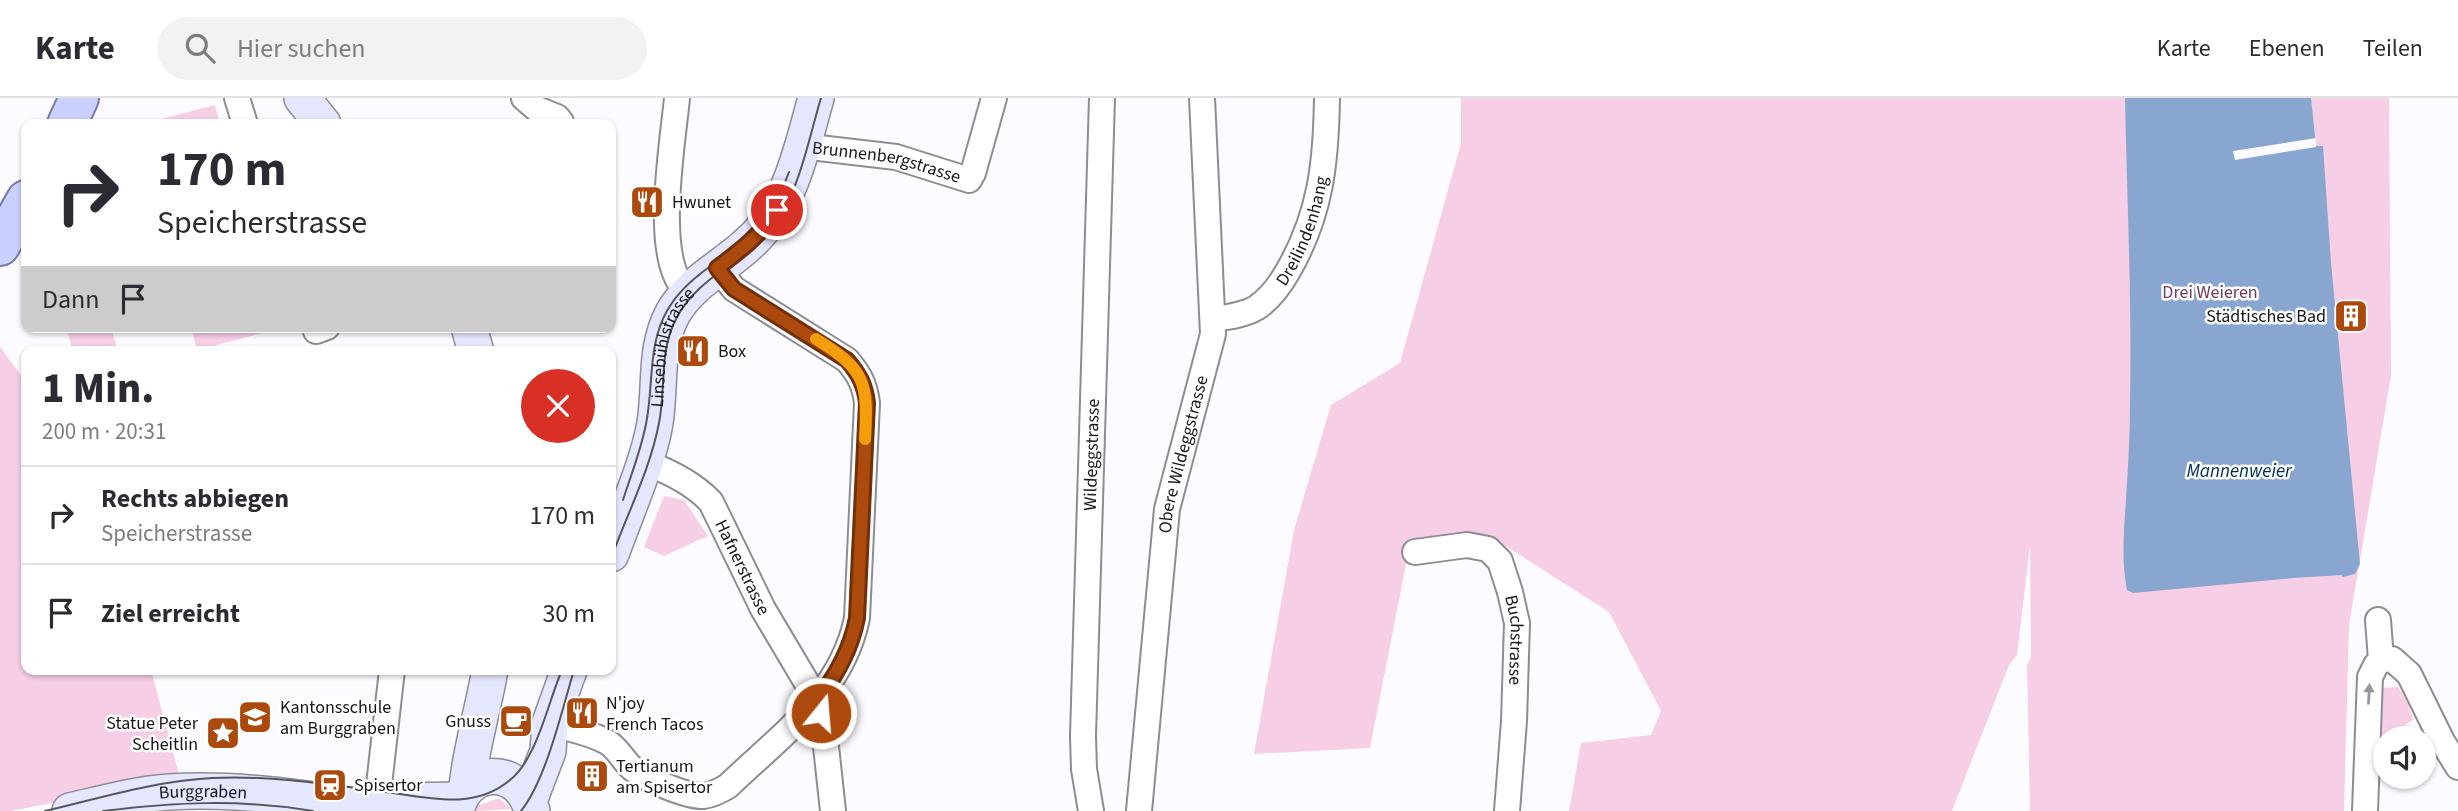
<!DOCTYPE html>
<html lang="de">
<head>
<meta charset="utf-8">
<style>
  :root { --surface:#fff; --page:#f2f2f3; --text:#2b2b33; --muted:#7c7c81; --line:#e1e1e2 }
  body { margin:0; font-family:"Source Sans 3",sans-serif; background:var(--page); color:var(--text); height:100vh; display:flex; flex-direction:column; font-size:26px; white-space:nowrap }
  * { box-sizing:border-box; margin:0 }
  p { font-size:23px; color:var(--muted) }
  .icon { flex:none; width:38px; height:38px; fill:none; stroke:currentColor; stroke-width:2; stroke-linecap:round; stroke-linejoin:round }
  .map { position:relative; flex:1; overflow:hidden }
  .sheet { position:absolute; left:21px; top:248px; width:595px; height:329px; display:flex; flex-direction:column; background:var(--surface); border-radius:14px; box-shadow:0 2px 5px #0004 }
  .sheet>* { flex:none }
  .banner { position:absolute; left:21px; top:21px; width:595px; height:214px; border-radius:14px; box-shadow:0 2px 5px #0004; background:#fff; color:var(--text); overflow:hidden }
  .controls { position:absolute; left:2373px; top:628px; display:grid; gap:14px }
  .controls a { display:grid; place-items:center; width:63px; height:63px; border-radius:50%; background:var(--surface); box-shadow:0 2px 5px #0004; font-size:35px }
  .pin { position:absolute; display:grid; place-items:center; width:60px; height:60px; color:#fff; margin:-30px; border:4px solid #fff; border-radius:50%; box-shadow:0 2px 7px #0007 }
  .me { position:absolute; width:77px; margin:-38px; rotate:17deg; stroke-linejoin:round; filter:drop-shadow(0 0 5px #0008) }
  .turn { display:flex; align-items:center; gap:24px; height:147px; padding:0 21px; font-size:32px }
  .turn .icon { width:91px; height:91px; stroke-width:2.5 }
  .turn b { display:block; font-size:49px; line-height:60px }
  .then { display:flex; align-items:center; height:66px; padding:0 21px; background:#0003; gap:14px; font-size:26px }
  .round { display:grid; place-items:center; flex:none; width:74px; height:74px; border-radius:37px; background:var(--page) }
  .head { display:flex; align-items:center; justify-content:space-between; height:119px; padding:0 21px }
  h1 { font-size:42px; font-weight:800; line-height:52px }
  ul { padding:0; list-style:none }
  li { display:flex; align-items:center; gap:21px; height:98px; padding:0 21px; border-top:2px solid var(--line) }
  li div { flex:1 }
  li b { display:block; font-size:26px }
  li em { font-style:normal }
  header { display:flex; align-items:center; gap:42px; box-sizing:border-box; height:98px; padding:0 35px; background:var(--surface); border-bottom:2px solid var(--line) }
  header strong { font-size:33px }
  nav { display:flex; gap:38px; margin-inline-start:auto; font-size:24px }
  .search { width:490px; height:63px; background:var(--page); display:flex; align-items:center; gap:18px; box-sizing:border-box; padding:0 24px; border-radius:38px; color:var(--muted); font-size:26px }
  .map>svg:first-child { display:block }
  .green { fill:#f6cee6 }
  .water { fill:#88a6d0 }
  .pier { fill:#fcfbff }
  .lines { fill:none; stroke-linecap:round; stroke-linejoin:round }
  .street-casing { stroke:#8e8c93; stroke-width:28 }
  .secondary-casing { stroke:#8e8c93; stroke-width:38 }
  .primary-casing { stroke:#7479ae; stroke-width:42 }
  .street { stroke:#fff; stroke-width:24 }
  .secondary { stroke:#e5e7ff; stroke-width:35 }
  .primary { stroke:#cad0ff; stroke-width:38 }
  .tram { stroke:#575659; stroke-width:2 }
  .oneway { fill:#969597 }
  .route-casing { stroke:#703009; stroke-width:18 }
  .route { stroke:#ac4a0e; stroke-width:12 }
  .slow { stroke:#f59e0b; stroke-width:12 }
  .labels { text-anchor:middle; stroke-width:5; stroke-linejoin:round; paint-order:stroke }
  .street-label { font-size:18px; fill:#151417; stroke:#fff }
  .poi-label { font-size:18px; fill:#151417; stroke:#fff; text-anchor:start }
  .park-label { font-size:18px; fill:#773a62; stroke:#fff }
  .water-label { font-size:19px; font-style:italic; fill:#01285b; stroke:#fff }
</style>
</head>
<body>
<header>
<strong>Karte</strong>
<div class="search"><svg class="icon" aria-label="search" viewBox="0 0 24 24"><circle cx="10" cy="10" r="6"/><path d="M15 15l6 6"/></svg>Hier suchen</div>
<nav><a>Karte</a><a>Ebenen</a><a>Teilen</a></nav>
</header>
<div class="map">
<svg width="2458" height="713" viewBox="0 0 2458 713">
  <rect width="100%" height="100%" fill="#fcfbff"/>
  <g class="green">
    <path d="M1461 0H2389L2391 278 2349 527 2344 713H2030L2027 567 2031 560 2030 448 2017 557 2009 567 1952 713H1569L1581 645 1651 637 1661 613 1609 514 1490 438 1410 446 1370 650 1254 656 1294 432 1331 307 1400 265 1461 45Z"/>
    <path d="M215 7 220 26H143Z"/>
    <path d="M66 229H111L118 254H73Z"/>
    <path d="M191 229H277L278 231 197 252Z"/>
    <path d="M0 249 26 284V572H151L180 680 11 713H0Z"/>
    <path d="M664 398 684 402 708 438 664 458 644 449Z"/>
    <path d="M2398 589 2408 605 2413 622 2384 640 2385 651 2380 646 2381 590Z"/>
    <path d="M499 700 511 711 476 713 477 708Z"/>
  </g>
  <path class="water" d="M2125 0H2311L2316 48H2323L2331 165 2360 466 2355 476 2342 479V477L2293 480 2133 495 2127 492C2121 462 2124 432 2126 401 2128 369 2130 337 2130 305 2132 204 2127 102 2125 0Z"/>
  <path class="pier" d="M2316 40V49L2235 62 2233 53Z"/>
  <g class="lines">
    <g class="street-casing">
      <g id="street">
        <path d="M237 0 245 26"/>
        <path d="M524 0 537 11 557 19 561 24"/>
        <path d="M677 0C673 44 651 166 688 194"/>
        <path id="s1" d="M802 48 896 59 969 82 973 75 994 0"/>
        <path id="s2" d="M1214 221C1228 219 1244 217 1256 210 1270 201 1280 187 1288 173 1321 116 1326 64 1327 0"/>
        <path d="M315 229 316 233 327 229"/>
        <path id="s3" d="M643 364C669 373 693 385 711 404L763 511 817 602 824 630 833 713"/>
        <path id="s4" d="M1415 454 1467 447 1488 451 1500 463 1510 494 1517 525 1514 623 1507 713"/>
        <path d="M2381 562 2392 561 2409 576 2442 643 2458 669"/>
        <path d="M550 625C568 631 590 634 607 644 618 650 623 663 633 671 645 681 688 699 703 698 712 697 720 693 728 688 780 638 842 595 857 520L867 305C865 287 859 276 847 262L734 191 717 170"/>
        <path d="M373 712 379 687 392 572"/>
        <path id="s5" d="M1091 713 1084 671 1083 638 1102 0"/>
        <path id="s6" d="M1139 713 1167 411 1213 236 1202 0"/>
        <path d="M2365 713 2370 579 2376 567 2381 562 2378 522"/>
      </g>
    </g>
    <g class="secondary-casing">
      <g id="secondary">
        <path d="M302 0 323 26"/>
        <path d="M469 229 476 254"/>
        <path id="s7" d="M611 456C625 416 648 366 655 325 661 287 654 250 673 215 691 184 722 170 747 147 791 109 801 53 816 0"/>
        <path d="M467 689C471 649 483 612 490 572"/>
        <path d="M529 703 548 653 550 625 569 572"/>
        <path id="s8" d="M70 713C96 707 122 700 149 696 219 687 311 700 380 713"/>
        <path d="M380 713 405 703 459 702"/>
        <path d="M456 713C466 667 521 667 532 713"/>
      </g>
    </g>
    <g class="primary-casing">
      <g id="primary">
        <path d="M67 26 79 0"/>
        <path d="M0 148 26 102"/>
      </g>
    </g>
    <use href="#street" class="street"/>
    <use href="#secondary" class="secondary"/>
    <use href="#primary" class="primary"/>
    <g class="tram">
      <path d="M623 402C631 377 641 352 646 326 654 287 647 247 668 211 690 174 730 160 758 129 773 113 782 94 789 74"/>
      <path d="M611 461C627 416 650 372 659 325 666 290 659 253 676 221 695 183 737 166 765 137 799 101 807 46 821 0"/>
      <path d="M45 713C100 700 155 683 212 680 273 677 333 687 393 695 433 701 476 711 510 682 537 661 548 604 562 572"/>
      <path d="M103 713C176 704 240 701 313 713"/>
      <path d="M521 713C546 682 562 612 574 572"/>
    </g>
  </g>
  <defs><path id="oneway-solid" d="M-6-.8H1V-3.2L6.5 0L1 3.2V.8H-6Z" transform="scale(1.75)"/></defs>
  <use class="oneway" href="#oneway-solid" transform="translate(2369 596) rotate(-87)"/>
  <g class="lines">
    <g class="route-casing">
      <path id="route" d="M777 112C761 137 740 153 717 170L734 191 847 262C859 276 865 287 867 305L857 520C851 551 837 577 817 602L821 615"/>
    </g>
    <use href="#route" class="route"/>
    <path class="slow" d="M816 241C866 272 868 284 865 341"/>
  </g>
  <defs>
    <g id="restaurant-square" transform="scale(1.75)"><rect x="-9" y="-9" width="18" height="18" rx="4" fill="#ac4a0e" stroke="#fff"/><path d="M-5-6h1v4h1v-4h1v4h1v-4h1v5L-1.5 .5V6h-2V.5L-5-1ZM5-6V6H3V1.5H1.5Q1.5-4 5-6Z" fill="#fff"/></g>
    <g id="building-square" transform="scale(1.75)"><rect x="-9" y="-9" width="18" height="18" rx="4" fill="#ac4a0e" stroke="#fff"/><path d="M-4-6H4V6H1V3H-1V6H-4ZM-2.5-4.3h1.7v1.8h-1.7ZM.8-4.3h1.7v1.8H.8ZM-2.5-1h1.7V.8h-1.7ZM.8-1h1.7V.8H.8Z" fill="#fff"/></g>
    <g id="school-square" transform="scale(1.75)"><rect x="-9" y="-9" width="18" height="18" rx="4" fill="#ac4a0e" stroke="#fff"/><path d="M0-5L7-2L0 1L-7-2ZM-4 1L0 2.5L4 1V4Q0 6-4 4Z" fill="#fff"/></g>
    <g id="cafe-square" transform="scale(1.75)"><rect x="-9" y="-9" width="18" height="18" rx="4" fill="#ac4a0e" stroke="#fff"/><path d="M-5.5-4.5H6V0H3Q3 3.5 0 3.5H-2.5Q-5.5 3.5-5.5 0ZM3-3.2v2h1.7v-2ZM-6 4.5H4V6H-6Z" fill="#fff"/></g>
    <g id="sight-square" transform="scale(1.75)"><rect x="-9" y="-9" width="18" height="18" rx="4" fill="#ac4a0e" stroke="#fff"/><path d="M0-6L1.8-2.2L6-1.7L2.9 1.2L3.7 5.4L0 3.3L-3.7 5.4L-2.9 1.2L-6-1.7L-1.8-2.2Z" fill="#fff"/></g>
    <g id="station-square" transform="scale(1.75)"><rect x="-9" y="-9" width="18" height="18" rx="4" fill="#ac4a0e" stroke="#fff"/><path d="M-3-6H3Q5-6 5-4V2Q5 4 3 4L4.5 6H3L1.5 4h-3L-3 6H-4.5L-3 4Q-5 4-5 2V-4Q-5-6-3-6ZM-3.5-4v3h7v-3ZM-3.5 1v1.5H-2V1ZM2 1v1.5H3.5V1Z" fill="#fff"/></g>
  </defs>
  <g fill-rule="evenodd">
    <use href="#restaurant-square" x="647" y="104"/>
    <use href="#building-square" x="2351" y="218"/>
    <use href="#restaurant-square" x="693" y="253"/>
    <use href="#restaurant-square" x="582" y="615"/>
    <use href="#school-square" x="255" y="619"/>
    <use href="#cafe-square" x="516" y="623"/>
    <use href="#sight-square" x="223" y="635"/>
    <use href="#building-square" x="592" y="678"/>
    <use href="#station-square" x="330" y="687"/>
  </g>
  <g class="labels">
    <g class="street-label">
      <text dy="6" stroke="none"><textPath href="#s1" startOffset="86">Brunnenbergstrasse</textPath></text>
      <text dy="6" stroke="none"><textPath href="#s2" startOffset="136">Dreilindenhang</textPath></text>
      <text dy="6" stroke="none"><textPath href="#s7" startOffset="217">Linsebühlstrasse</textPath></text>
      <text dy="6" stroke="none"><textPath href="#s6" startOffset="360">Obere Wildeggstrasse</textPath></text>
      <text dy="6" stroke="none"><textPath href="#s5" startOffset="357">Wildeggstrasse</textPath></text>
      <text dy="6" stroke="none"><textPath href="#s3" startOffset="152">Hafnerstrasse</textPath></text>
      <text dy="6" stroke="none"><textPath href="#s4" startOffset="172">Buchstrasse</textPath></text>
      <text dy="6" stroke="none"><textPath href="#s8" startOffset="135">Burggraben</textPath></text>
    </g>
    <g class="poi-label">
      <text x="672" y="110">Hwunet</text>
      <text x="2326" y="224" text-anchor="end">Städtisches Bad</text>
      <text x="718" y="259">Box</text>
      <text x="606" y="611">N'joy<tspan x="606" dy="21">French Tacos</tspan></text>
      <text x="280" y="615">Kantonsschule<tspan x="280" dy="21">am Burggraben</tspan></text>
      <text x="491" y="629" text-anchor="end">Gnuss</text>
      <text x="198" y="631" text-anchor="end">Statue Peter<tspan x="198" dy="21">Scheitlin</tspan></text>
      <text x="616" y="674">Tertianum<tspan x="616" dy="21">am Spisertor</tspan></text>
      <text x="354" y="693">Spisertor</text>
    </g>
    <g class="park-label">
      <text x="2210" y="200">Drei Weieren</text>
    </g>
    <g class="water-label">
      <text x="2239" y="379">Mannenweier</text>
    </g>
  </g>
</svg>
<div class="controls">
<a><svg class="icon" aria-label="sound" viewBox="0 0 24 24"><path d="M4 9h4l5-4v14l-5-4H4zM17 9q2 3 0 6"/></svg></a>
</div>
<div class="pin" style="left:777px;top:112px;background:#d93025"><svg class="icon" aria-label="arrive" viewBox="0 0 24 24"><path d="M6 21V4h12l-3 4 3 4H6"/></svg></div>
<svg class="me" style="left:821px;top:615px" viewBox="-20 -20 40 40"><circle r="17" fill="#ac4a0e" stroke="#fff" stroke-width="3"/><path d="M0-11L8 9 0 5-8 9z" fill="#fff"/></svg>
<div class="banner">
<div class="turn"><svg class="icon" aria-label="right" viewBox="0 0 24 24"><path d="M7 20v-9h11M14 6l5 5-5 5"/></svg><div><b>170 m</b>Speicherstrasse</div></div>
<div class="then">Dann<svg class="icon" aria-label="arrive" viewBox="0 0 24 24"><path d="M6 21V4h12l-3 4 3 4H6"/></svg></div>
</div>
<section class="sheet">
<div class="head"><div><h1>1 Min.</h1><p>200 m · 20:31</p></div><a class="round" style="background:#d93025;color:#fff"><svg class="icon" aria-label="close" viewBox="0 0 24 24"><path d="M6 6l12 12M18 6L6 18"/></svg></a></div>
<ul>
<li><svg class="icon" aria-label="right" viewBox="0 0 24 24"><path d="M7 20v-9h11M14 6l5 5-5 5"/></svg><div><b>Rechts abbiegen</b><p>Speicherstrasse</p></div><em>170 m</em></li>
<li><svg class="icon" aria-label="arrive" viewBox="0 0 24 24"><path d="M6 21V4h12l-3 4 3 4H6"/></svg><div><b>Ziel erreicht</b></div><em>30 m</em></li>
</ul>
</section>
</div>
</body>
</html>
